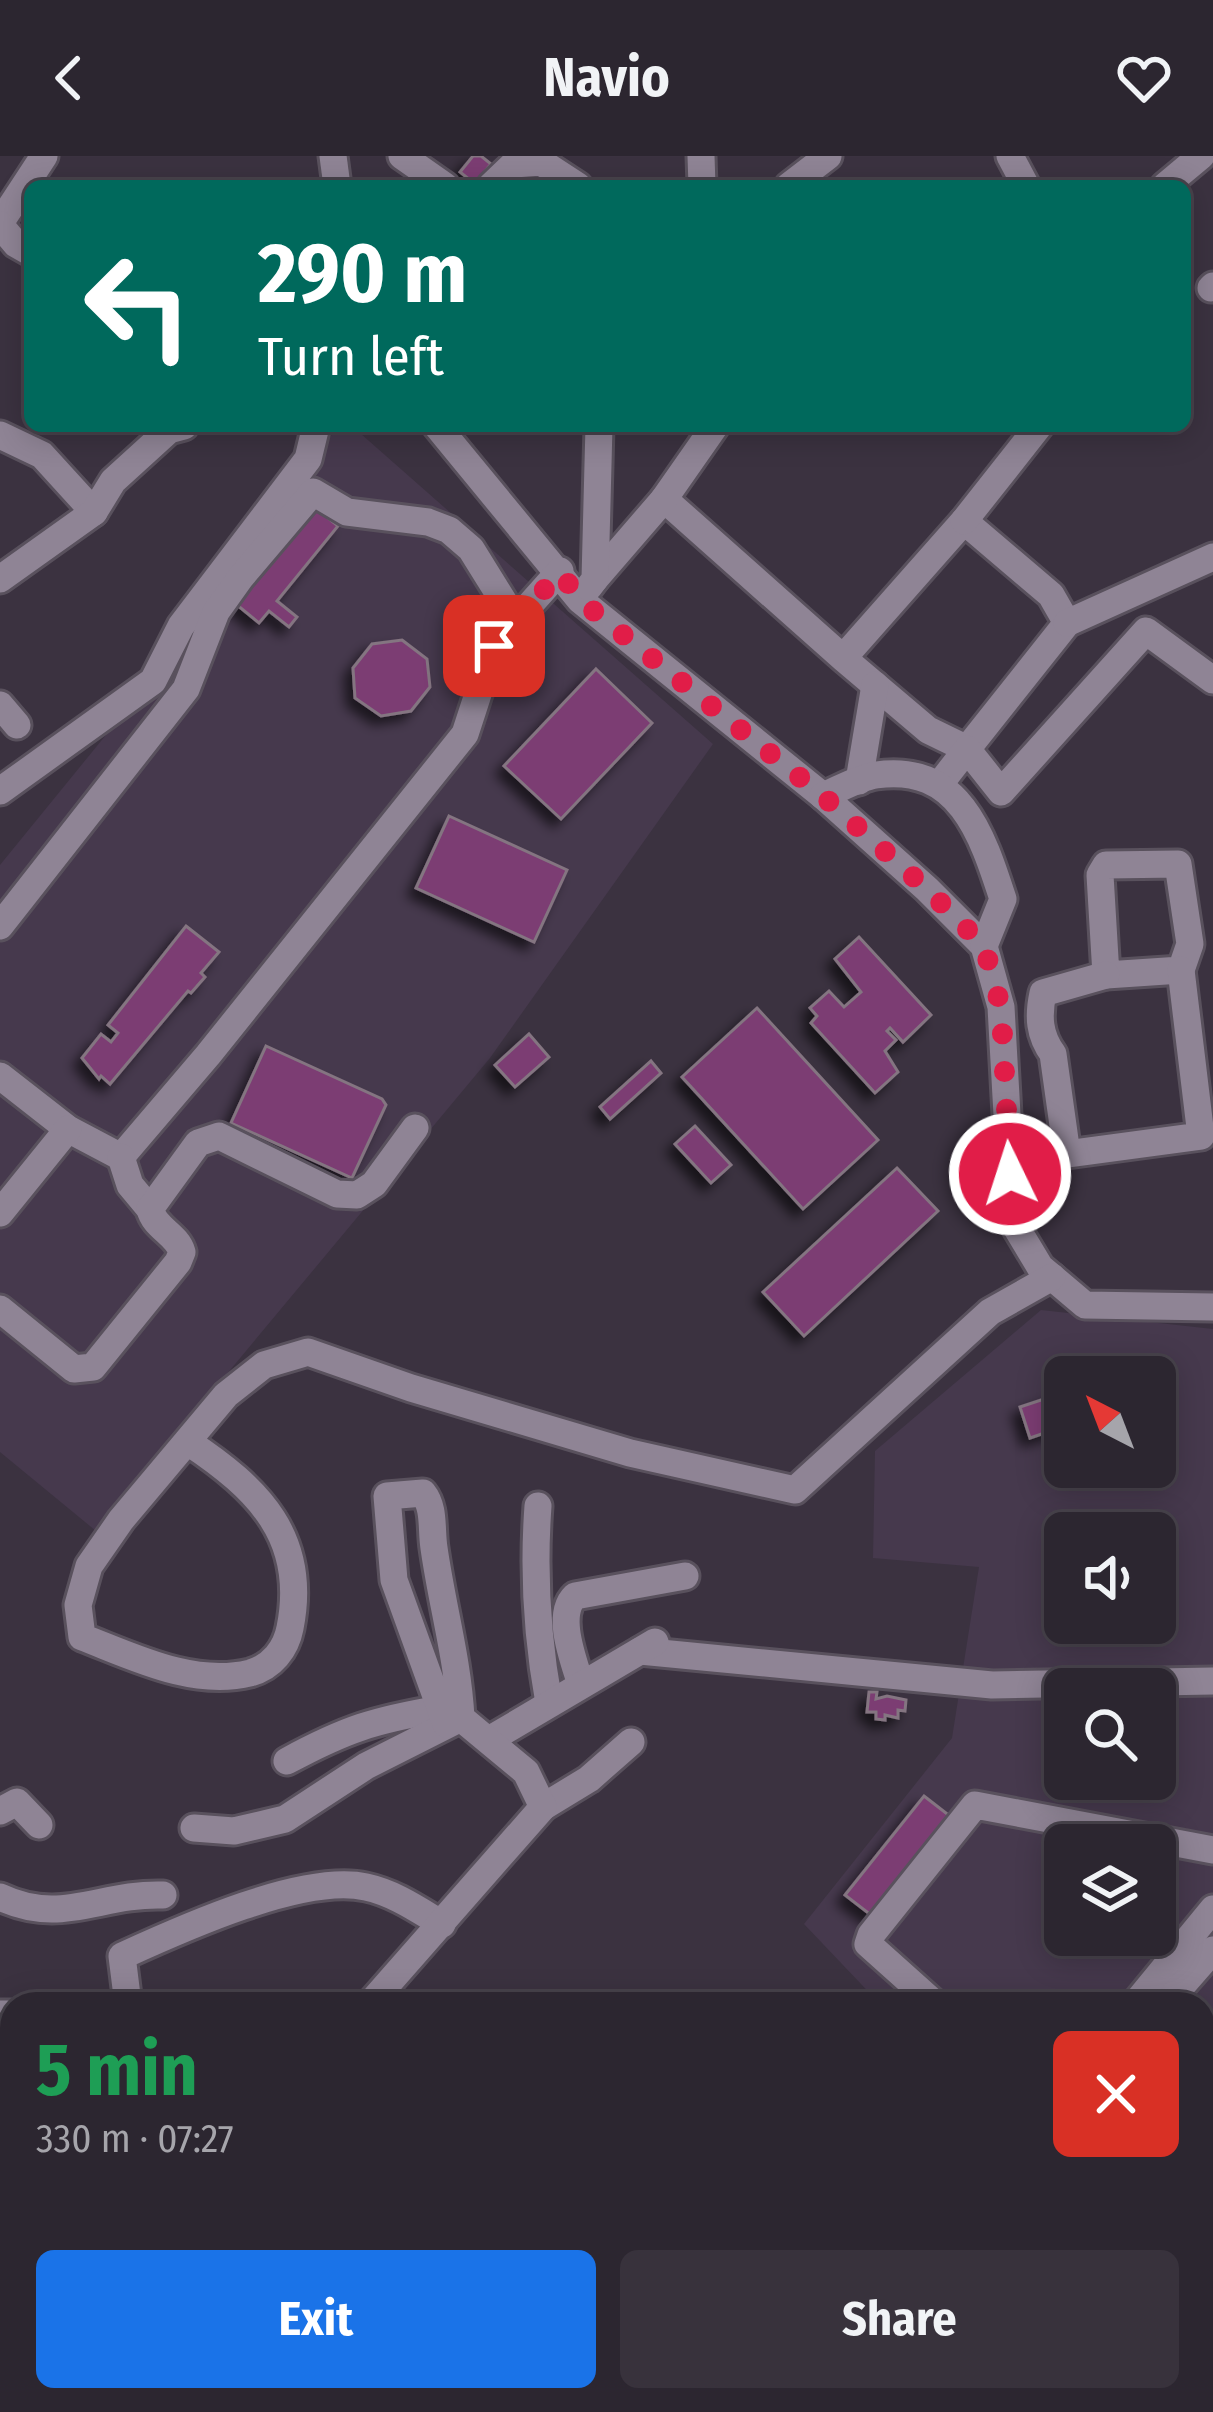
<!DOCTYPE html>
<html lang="en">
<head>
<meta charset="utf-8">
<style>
  :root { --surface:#2c2630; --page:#38323c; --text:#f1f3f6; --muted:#a6a5ab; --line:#48434c; --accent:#1a73e8 }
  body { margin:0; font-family:"Fira Sans Condensed",sans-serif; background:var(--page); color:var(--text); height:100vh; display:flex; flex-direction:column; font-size:45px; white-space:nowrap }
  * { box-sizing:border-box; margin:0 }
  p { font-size:39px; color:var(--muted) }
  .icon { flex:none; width:66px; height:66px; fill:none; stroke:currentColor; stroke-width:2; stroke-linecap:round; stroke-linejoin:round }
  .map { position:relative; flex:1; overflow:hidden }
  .sheet { position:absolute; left:0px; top:1836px; width:1215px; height:420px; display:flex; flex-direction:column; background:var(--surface); border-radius:36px 36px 0 0; box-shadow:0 6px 30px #0003,0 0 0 3px var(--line) }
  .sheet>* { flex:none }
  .top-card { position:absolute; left:24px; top:24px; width:1167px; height:252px; border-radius:18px; box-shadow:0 6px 30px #0003,0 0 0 3px var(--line); background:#00695c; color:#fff; overflow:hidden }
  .needle { width:78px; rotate:318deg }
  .tools { position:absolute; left:1044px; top:1200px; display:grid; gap:24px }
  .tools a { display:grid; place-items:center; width:132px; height:132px; border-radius:18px; background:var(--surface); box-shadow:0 6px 30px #0003,0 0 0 3px var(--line); font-size:60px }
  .pin { position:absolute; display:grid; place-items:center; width:102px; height:102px; color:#fff; margin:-51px; border-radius:24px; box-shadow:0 6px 18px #0006 }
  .me { position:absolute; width:132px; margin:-66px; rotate:356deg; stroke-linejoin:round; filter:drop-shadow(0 0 9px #0008) }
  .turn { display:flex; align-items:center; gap:42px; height:252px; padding:0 36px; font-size:54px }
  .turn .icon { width:156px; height:156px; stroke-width:2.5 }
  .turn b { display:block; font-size:84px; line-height:102px }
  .round { display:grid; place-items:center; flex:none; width:126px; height:126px; border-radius:18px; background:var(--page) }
  .overview { display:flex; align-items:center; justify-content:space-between; height:204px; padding:0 36px }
  h1 { font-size:72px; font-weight:700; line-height:90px; color:#1e9e55 }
  .action { display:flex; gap:24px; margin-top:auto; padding:24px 36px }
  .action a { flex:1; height:138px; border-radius:18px; background:var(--accent); color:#fff; font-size:48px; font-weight:700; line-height:138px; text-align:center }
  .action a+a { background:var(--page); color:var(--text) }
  header { display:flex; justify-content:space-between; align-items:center; height:156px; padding:0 36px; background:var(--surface); font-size:54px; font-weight:700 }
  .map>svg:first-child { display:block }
  .built { fill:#46394d; fill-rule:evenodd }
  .building { fill:#7c3d73; stroke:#847481; stroke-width:3; filter:url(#shadow) }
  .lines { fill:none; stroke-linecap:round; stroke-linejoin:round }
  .minor-casing { stroke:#59515d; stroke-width:33 }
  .minor { stroke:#8f8495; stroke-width:27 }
  .route { stroke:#e11d48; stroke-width:21; stroke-dasharray:0 37.8 }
</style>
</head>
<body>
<header><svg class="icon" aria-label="back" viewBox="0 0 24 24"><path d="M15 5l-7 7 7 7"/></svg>Navio<svg class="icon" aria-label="heart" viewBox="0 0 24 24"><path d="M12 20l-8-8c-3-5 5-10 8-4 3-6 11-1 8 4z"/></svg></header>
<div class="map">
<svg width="1213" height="2256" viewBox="0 0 1213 2256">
  <defs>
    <filter id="shadow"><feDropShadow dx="-8" dy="8" stdDeviation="6" flood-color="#0009"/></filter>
  </defs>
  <rect width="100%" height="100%" fill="#3b3240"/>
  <g class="built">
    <path d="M339 270H352L713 588 490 902 96 1375 0 1296V709L145 531 174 473Z"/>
    <path d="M1041 1154 1213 1173V1873L1203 1884V1848H880L804 1768 952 1582 979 1411 873 1402 875 1295ZM1065 1221H1155V1311H1065ZM1065 1377H1155V1467H1065ZM1065 1533H1155V1623H1065ZM1065 1689H1155V1779H1065Z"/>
    <path d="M384 2244H728L736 2256H369Z"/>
  </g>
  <g class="building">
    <path d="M473 0H481L491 8 475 28 460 16Z"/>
    <path d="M310 347 338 370 277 445 297 461 289 471 269 455 259 467 231 444Z"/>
    <path d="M402 484 427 503 430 531 411 555 381 560 355 542 353 512 372 488Z"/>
    <path d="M596 513 652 567 561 663 504 610Z"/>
    <path d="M449 660 567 714 534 786 416 732Z"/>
    <path d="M186 770 219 796 201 817 205 821 191 837 188 835 110 928 101 920 99 923 82 902 101 878 111 886 118 877 108 869Z"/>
    <path d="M859 781 931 859 903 886 890 872 887 875 896 884 885 895 898 916 875 937 811 867 817 860 810 852 829 835 844 851 861 836 835 803Z"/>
    <path d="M757 852 878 984 803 1053 682 921Z"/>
    <path d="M529 878 549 901 515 931 495 909Z"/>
    <path d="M266 890 382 943 386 949 352 1022 231 967Z"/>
    <path d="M651 905 661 917 610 963 600 951Z"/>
    <path d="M695 970 731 1009 711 1027 675 988Z"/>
    <path d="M897 1012 938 1055 804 1180 763 1136Z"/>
    <path d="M1065 1236V1270L1030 1282 1020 1251Z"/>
    <path d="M869 1536H877L876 1543 887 1540 906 1544 905 1555 898 1554V1562L885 1559V1564L876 1563V1556H867Z"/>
    <path d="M924 1640 955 1664 876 1763 845 1739Z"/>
    <path d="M12 2124V2154L5 2158 0 2148V2130Z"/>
  </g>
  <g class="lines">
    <g class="minor-casing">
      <g id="minor">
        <path d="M333 0 337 30"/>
        <path d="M402 0 445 30"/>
        <path d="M701 0 702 30"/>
        <path d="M1010 0 1026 30"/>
        <path d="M491 30 514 8 541 6 578 30"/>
        <path d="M789 30 828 0"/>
        <path d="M1165 30 1201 0"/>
        <path d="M0 67 44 0"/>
        <path d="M0 69 16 88 30 96"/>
        <path d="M1211 132 1213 130"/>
        <path d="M437 270 580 444 823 640 927 733 984 790 1001 851 1013 1066 1040 1111 1085 1149 1213 1151"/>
        <path d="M0 279 42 299 94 356"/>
        <path d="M664 343 843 502 964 365 1051 439 1067 467 967 593 928 574 843 502"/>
        <path d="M964 365 1039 270"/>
        <path d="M0 423 94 356 113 325 169 274 184 270"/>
        <path d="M595 423 664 343 715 270"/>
        <path d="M589 431 595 423 599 270"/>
        <path d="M1067 467 1213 401"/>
        <path d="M0 549 17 569"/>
        <path d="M859 625 875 529"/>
        <path d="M939 629 967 593 1001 636 1146 475 1213 524"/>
        <path d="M0 635 153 525 181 470 308 303 316 270"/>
        <path d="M823 640C840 633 858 622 876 619 959 607 982 678 1003 743L984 790"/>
        <path d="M1178 708 1190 788 1181 814 1106 819 1100 719 1106 709Z"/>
        <path d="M0 770 186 533 216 456 241 421 313 336 347 356 428 366 449 374 471 393 517 467"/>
        <path d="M1106 819 1043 837C1038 860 1039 879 1053 898L1067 998 1201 980 1181 814"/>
        <path d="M0 920 68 973 121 1001 208 899 465 578 494 489 560 415"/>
        <path d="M121 1001 130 1029 150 1053"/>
        <path d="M0 1057 68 973"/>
        <path d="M0 1153 74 1213 93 1211 178 1106 182 1096C177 1078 154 1072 150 1053L198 987 219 980 337 1038 357 1039 374 1028 415 972"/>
        <path d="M188 1286C259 1333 308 1382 290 1472 286 1493 272 1511 250 1517 193 1531 134 1501 82 1481L78 1449 89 1410 121 1364 226 1239 264 1209 308 1196 411 1232 630 1297 795 1334 990 1156 1052 1121"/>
        <path d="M538 1350C533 1418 537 1481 549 1547"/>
        <path d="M640 1495 992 1529 1213 1525"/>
        <path d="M581 1529C574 1505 555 1459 575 1440L685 1420"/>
        <path d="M489 1584 655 1486"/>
        <path d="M287 1605C346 1573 375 1564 440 1553"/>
        <path d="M543 1651 589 1623 631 1586"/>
        <path d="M0 1655 17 1646 39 1669"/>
        <path d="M194 1672 234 1675 285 1663 366 1610 461 1562"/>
        <path d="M0 1741C61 1770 100 1737 163 1739"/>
        <path d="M128 1848 122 1800C179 1774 303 1717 366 1731 394 1737 417 1753 442 1768"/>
        <path d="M370 1848 543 1651 526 1616 461 1562C458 1504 442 1449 434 1392 431 1373 435 1352 423 1337L387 1340 394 1424 446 1568"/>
        <path d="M935 1848 868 1788 871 1779 975 1649 1213 1694"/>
        <path d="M1135 1848 1213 1753"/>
        <path d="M1166 1848 1213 1794"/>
        <path d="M0 1858H12"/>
        <path d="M0 1965 12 1983"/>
        <path d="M1203 1972 1213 1961"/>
        <path d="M0 2191 12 2181"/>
        <path d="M99 2244 110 2256"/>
        <path d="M764 2244 773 2256"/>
        <path d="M1045 2244 1056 2256"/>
        <path d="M210 2247 214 2244"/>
        <path d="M56 2256 71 2244"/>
        <path d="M324 2256 339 2244"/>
        <path d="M965 2256 975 2244"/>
      </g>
    </g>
    <use href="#minor" class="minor"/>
  </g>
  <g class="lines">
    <path class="route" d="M494 490 560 416 580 444 823 640 927 733 984 790 1001 851 1010 1018"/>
  </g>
</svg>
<div class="tools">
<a><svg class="needle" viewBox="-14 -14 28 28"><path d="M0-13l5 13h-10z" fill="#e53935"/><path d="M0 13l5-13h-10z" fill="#a6a5ab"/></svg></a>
<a><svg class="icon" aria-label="sound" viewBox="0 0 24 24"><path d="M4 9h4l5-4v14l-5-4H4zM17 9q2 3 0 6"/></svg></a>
<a><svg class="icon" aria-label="search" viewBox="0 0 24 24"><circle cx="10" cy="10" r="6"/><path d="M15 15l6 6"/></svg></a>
<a><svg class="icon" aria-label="layers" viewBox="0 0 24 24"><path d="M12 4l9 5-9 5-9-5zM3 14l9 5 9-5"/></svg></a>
</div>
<div class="pin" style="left:494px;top:490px;background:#d93025"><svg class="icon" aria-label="arrive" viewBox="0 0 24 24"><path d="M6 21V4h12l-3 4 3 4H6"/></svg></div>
<svg class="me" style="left:1010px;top:1018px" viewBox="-20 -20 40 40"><circle r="17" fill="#e11d48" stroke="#fff" stroke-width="3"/><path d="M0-11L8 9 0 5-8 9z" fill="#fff"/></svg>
<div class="top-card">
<div class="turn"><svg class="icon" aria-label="left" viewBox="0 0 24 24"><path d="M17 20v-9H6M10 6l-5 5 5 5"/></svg><div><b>290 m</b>Turn left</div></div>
</div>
<section class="sheet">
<div class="overview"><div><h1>5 min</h1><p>330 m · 07:27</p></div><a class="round" style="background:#d93025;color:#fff"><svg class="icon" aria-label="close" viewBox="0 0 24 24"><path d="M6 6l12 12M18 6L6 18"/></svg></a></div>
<div class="action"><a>Exit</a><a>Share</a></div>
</section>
</div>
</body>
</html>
